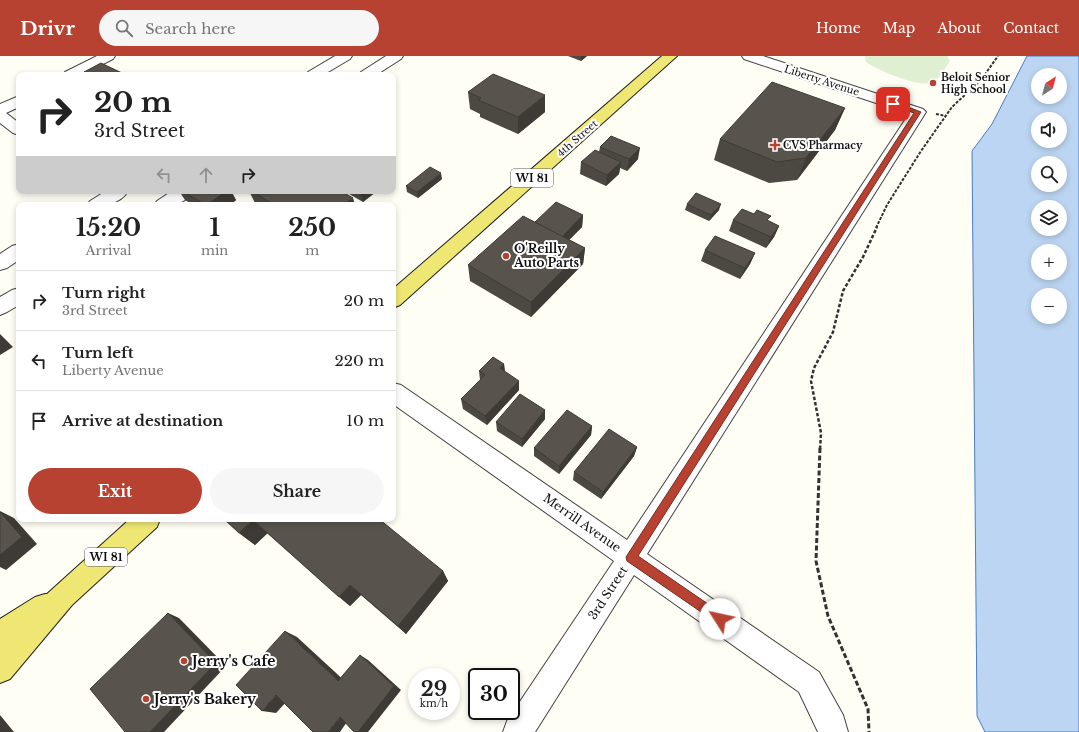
<!DOCTYPE html>
<html lang="en">
<head>
<meta charset="utf-8">
<style>
  :root { --surface:#fff; --page:#f6f6f6; --text:#222; --muted:#767676; --line:#e0e0e0; --accent:#b84231 }
  body { margin:0; font-family:"Libre Baskerville",serif; background:var(--page); color:var(--text); height:100vh; display:flex; flex-direction:column; font-size:15px; white-space:nowrap }
  * { box-sizing:border-box; margin:0 }
  p { font-size:13px; color:var(--muted) }
  .icon { flex:none; width:22px; height:22px; fill:none; stroke:currentColor; stroke-width:2; stroke-linecap:round; stroke-linejoin:round }
  .map { position:relative; flex:1; overflow:hidden }
  .drawer { position:absolute; left:16px; top:146px; width:380px; height:320px; display:flex; flex-direction:column; background:var(--surface); border-radius:8px; box-shadow:0 2px 6px #0003 }
  .drawer>* { flex:none }
  .hud { position:absolute; left:16px; top:16px; width:380px; height:122px; border-radius:8px; box-shadow:0 2px 6px #0003; background:#fff; color:var(--text); overflow:hidden }
  .needle { width:26px; rotate:36deg }
  .controls { position:absolute; left:1031px; top:12px; display:grid; gap:8px }
  .controls a { display:grid; place-items:center; width:36px; height:36px; border-radius:50%; background:var(--surface); box-shadow:0 2px 6px #0003; font-size:20px }
  .speed { position:absolute; left:408px; top:612px; display:flex; gap:8px; font-size:20px; font-weight:700; text-align:center }
  .speed>* { display:grid; place-content:center; width:52px; height:52px; border-radius:50%; background:var(--surface); box-shadow:0 2px 6px #0003; line-height:1 }
  .speed small { font-size:10px; font-weight:400 }
  .speed .limit { border:2px solid #111; border-radius:6px; background:#fff; color:#111 }
  .pin { position:absolute; display:grid; place-items:center; width:34px; height:34px; color:#fff; margin:-17px; border-radius:8px; box-shadow:0 2px 6px #0006 }
  .me { position:absolute; width:44px; margin:-22px; rotate:305deg; stroke-linejoin:round; filter:drop-shadow(0 0 3px #0008) }
  .turn { display:flex; align-items:center; gap:14px; height:84px; padding:0 12px; font-size:18px }
  .turn .icon { width:52px; height:52px; stroke-width:2.5 }
  .turn b { display:block; font-size:28px; line-height:34px }
  .lanes { display:flex; align-items:center; height:38px; padding:0 12px; background:#0003; justify-content:center; gap:20px; direction:ltr }
  .lanes .off { opacity:.35 }
  .eta { display:flex; justify-content:space-evenly; align-items:center; height:68px; text-align:center }
  .eta b { font-size:24px; font-weight:700; line-height:28px }
  .action { display:flex; gap:8px; margin-top:auto; padding:8px 12px }
  .action a { flex:1; height:46px; border-radius:24px; background:var(--accent); color:#fff; font-size:16px; font-weight:700; line-height:46px; text-align:center }
  .action a+a { background:var(--page); color:var(--text) }
  ul { padding:0; list-style:none }
  li { display:flex; align-items:center; gap:12px; height:60px; padding:0 12px; border-top:1px solid var(--line) }
  li div { flex:1 }
  li b { display:block; font-size:15px }
  li em { font-style:normal }
  header { display:flex; align-items:center; gap:24px; box-sizing:border-box; height:56px; padding:0 20px; background:var(--accent); color:#fff }
  header strong { font-size:19px }
  nav { display:flex; gap:22px; margin-inline-start:auto; font-size:14px }
  .search { width:280px; height:36px; background:var(--page); display:flex; align-items:center; gap:10px; box-sizing:border-box; padding:0 14px; border-radius:22px; color:var(--muted); font-size:15px }
  .map>svg:first-child { display:block }
  .pitch { fill:#dfefd1 }
  .water { fill:#bcd5f2; stroke:#487dc5; fill-rule:evenodd }
  .lines { fill:none; stroke-linecap:round; stroke-linejoin:round }
  .minor-casing { stroke:#434343; stroke-width:2 }
  .primary-casing { stroke:#212121; stroke-width:2 }
  .path-far2 { stroke:#323232; stroke-width:2; stroke-dasharray:3 1.5; stroke-linecap:butt }
  .path-far1 { stroke:#323232; stroke-width:2.5; stroke-dasharray:3.5 2; stroke-linecap:butt }
  .path { stroke:#323232; stroke-width:3; stroke-dasharray:5 2.5; stroke-linecap:butt }
  .minor { fill:#fff; fill-rule:evenodd }
  .primary { fill:#efe774; fill-rule:evenodd }
  .wall { fill:#4c4842 }
  .shaded-wall { fill:#3e3b36 }
  .building { fill:#58544d; stroke:#3e3b36 }
  .route { fill:#b84231; stroke:#782b20 }
  .poi-dot { fill:#b84231; stroke:#fff; stroke-width:1.5 }
  .labels { text-anchor:middle; stroke-width:4; stroke-linejoin:round; paint-order:stroke }
  .far-poi-label { font-size:10px; font-weight:bold; fill:#101010; stroke:#fff; text-anchor:start }
  .far-street-label { font-size:10px; fill:#101010; stroke:#fff }
  .shield { fill:#fff; stroke:#585858; stroke-width:1 }
  .shield-label { font-size:11px; font-weight:bold; fill:#101010 }
  .poi-label { font-size:12px; font-weight:bold; fill:#101010; stroke:#fff; text-anchor:start }
  .street-label { font-size:12px; fill:#101010; stroke:#fff }
  .near-poi-label { font-size:14px; font-weight:bold; fill:#101010; stroke:#fff; text-anchor:start }
</style>
</head>
<body>
<header>
<strong>Drivr</strong>
<div class="search"><svg class="icon" aria-label="search" viewBox="0 0 24 24"><circle cx="10" cy="10" r="6"/><path d="M15 15l6 6"/></svg>Search here</div>
<nav><a>Home</a><a>Map</a><a>About</a><a>Contact</a></nav>
</header>
<div class="map">
<svg width="1079" height="676" viewBox="0 0 1079 676">
  <rect width="100%" height="100%" fill="#fefef5"/>
  <path class="pitch" d="M865 0H947L950 5C945 12 939 25 929 27 915 30 877 14 866 6Z"/>
  <path class="water" d="M1027 0H1079V676H985L977 660 972 95 992 68ZM1038 19H1060V41H1038ZM1038 63H1060V85H1038ZM1038 107H1060V129H1038ZM1038 151H1060V173H1038ZM1038 195H1060V217H1038ZM1038 239H1060V261H1038Z"/>
  <g class="lines">
    <g class="minor-casing">
      <g id="minor">
        <path d="M97 0H115L113 3 81 19H63L65 16Z"/>
        <path d="M335 0H352L350 3 323 19H306L308 16Z"/>
        <path d="M386 0H403L401 3 376 19H359L361 16Z"/>
        <path d="M742 0H763L923 53 926 56 647 498 819 616 843 659 848 676H818L799 636 634 519 535 676H503L507 665 614 505 393 348V327L401 329 627 484 909 58 744 3Z"/>
        <path d="M19 40V51L6 57 19 67V79L13 77 0 67V48Z"/>
        <path d="M106 135H128C119 150 102 149 87 149L90 145Z"/>
        <path d="M172 135H194C184 150 170 149 154 149L157 145Z"/>
        <path d="M19 188V204L7 212 0 214V198L12 190Z"/>
        <path d="M19 232V249L7 256 0 259V241L12 234Z"/>
      </g>
    </g>
    <g class="primary-casing">
      <g id="primary">
        <path d="M662 0H677L400 249 393 252V233Z"/>
        <path d="M130 463H160L157 471 72 549 10 623 0 627V563L35 541 45 538H47Z"/>
      </g>
    </g>
    <g class="path-far2">
      <path d="M936 58 946 60"/>
      <path d="M876 172 887 149 921 95 952 51 981 24 998 0"/>
    </g>
    <path class="path-far1" d="M820 393 821 377 811 325 814 312 833 276 843 235 863 201 877 171"/>
    <path class="path" d="M820 392 816 505 828 560 868 653 869 676"/>
    <use href="#minor" class="minor"/>
    <use href="#primary" class="primary"/>
  </g>
  <g class="wall">
    <path d="M568 0H587L581 5Z"/>
    <path d="M84 16 125 19H87Z"/>
    <path d="M468 36 545 56 518 78 480 61V58L470 53Z"/>
    <path d="M845 52 835 74 797 124 769 127 714 104 720 83Z"/>
    <path d="M600 91 638 103 627 115 620 112 619 118 606 130 580 118 581 106 599 96Z"/>
    <path d="M442 123 418 142 407 136 406 130Z"/>
    <path d="M179 135H231L236 144 230 149H193L185 144Z"/>
    <path d="M249 135H341L355 149H256Z"/>
    <path d="M344 135H377L363 146Z"/>
    <path d="M687 148 719 154 709 165 685 154Z"/>
    <path d="M583 159 582 171 569 184 585 192 583 208 531 261 470 225 468 209 535 166Z"/>
    <path d="M733 164 769 165 779 170 774 181 766 192 729 175Z"/>
    <path d="M705 194 755 197 750 208 740 223 701 205Z"/>
    <path d="M504 308 505 316 519 334 487 369 463 353 461 343 480 324 479 315Z"/>
    <path d="M545 354V363L522 391 497 375 496 366Z"/>
    <path d="M592 370 591 379 559 418 534 400V392Z"/>
    <path d="M637 391 634 400 601 443 573 424 574 416Z"/>
    <path d="M224 463 443 515 448 525 406 578 361 539 350 550 267 477 255 489 239 477Z"/>
  </g>
  <g class="shaded-wall">
    <path d="M581 0H587L581 5Z"/>
    <path d="M545 39V56L518 78V61Z"/>
    <path d="M845 52 835 74 797 124 806 102Z"/>
    <path d="M640 92 638 103 627 115 629 103Z"/>
    <path d="M621 106 619 118 606 130 607 119Z"/>
    <path d="M441 117 442 123 418 142 417 136Z"/>
    <path d="M227 135H231L236 144 230 149H206Z"/>
    <path d="M360 135H377L363 146Z"/>
    <path d="M353 142 355 149H343Z"/>
    <path d="M721 148 719 154 709 165 711 159Z"/>
    <path d="M583 159 582 171 561 192V181Z"/>
    <path d="M779 170 774 181 766 192 771 181Z"/>
    <path d="M585 192 583 208 531 261V246Z"/>
    <path d="M755 197 750 208 740 223 745 212Z"/>
    <path d="M0 278 13 291 0 299Z"/>
    <path d="M504 308 505 318 500 312Z"/>
    <path d="M519 325V334L487 369 485 360Z"/>
    <path d="M545 354V363L522 391V383Z"/>
    <path d="M592 370 591 379 559 418V410Z"/>
    <path d="M637 391 634 400 601 443 603 436Z"/>
    <path d="M0 455 14 462 37 488 6 514 0 511Z"/>
    <path d="M253 464 268 477 255 489 239 477Z"/>
    <path d="M443 515 448 525 406 578 398 570Z"/>
    <path d="M350 529 361 539 350 550 339 541Z"/>
    <path d="M168 557 179 562 226 610 164 676H150Z"/>
    <path d="M285 575 297 581 348 628 338 625Z"/>
    <path d="M360 599 368 604 401 634 368 676H358Z"/>
    <path d="M276 639 289 643 276 657 262 655Z"/>
    <path d="M0 659 14 676H0Z"/>
    <path d="M340 661 349 663 340 676H328Z"/>
  </g>
  <g class="building">
    <path d="M101 7 124 18 91 19 84 16Z"/>
    <path d="M493 18 545 39 518 61 478 44 481 42 468 36Z"/>
    <path d="M772 26 845 52 806 102 777 106 720 83Z"/>
    <path d="M611 80 640 92 629 103 600 91Z"/>
    <path d="M595 94 621 106 607 119 581 106Z"/>
    <path d="M430 111 441 117 417 136 406 130Z"/>
    <path d="M182 135H227L206 149Z"/>
    <path d="M252 135H341L353 142 343 149H274Z"/>
    <path d="M696 137 721 148 711 159 687 148Z"/>
    <path d="M556 146 583 159 562 181 535 166Z"/>
    <path d="M742 153 754 158 757 154 771 160 767 164 779 170 771 181 733 164Z"/>
    <path d="M523 160 585 192 531 246 468 209Z"/>
    <path d="M715 180 755 197 745 212 705 194Z"/>
    <path d="M493 301 504 308 500 312 519 325 485 360 461 343 485 319 479 315Z"/>
    <path d="M520 338 545 354 522 383 496 366Z"/>
    <path d="M567 354 592 370 559 410 534 392Z"/>
    <path d="M609 373 637 391 603 436 574 416Z"/>
    <path d="M0 456 22 481 0 499Z"/>
    <path d="M224 463H379L443 515 398 570 350 529 339 541 253 464 239 477Z"/>
    <path d="M168 557 216 607 150 676H125L90 633Z"/>
    <path d="M285 575 338 625 360 599 394 630 358 676H354L340 661 328 676H313L276 639 262 655 236 629Z"/>
  </g>
  <path class="route" d="M891 46H895L921 56 638 500 724 559 726 563 724 567 720 569 627 505 626 501 914 57 891 49Z"/>
  <g class="poi-dot">
    <circle cx="933" cy="27" r="4"/>
    <path d="M773 83h4v4h4v4h-4v4h-4v-4h-4v-4h4z"/>
    <circle cx="506" cy="200" r="4"/>
    <circle cx="184" cy="605" r="4"/>
    <circle cx="146" cy="643" r="4"/>
  </g>
  <g class="labels">
    <g class="far-poi-label">
      <text x="941" y="25">Beloit Senior<tspan x="941" dy="12">High School</tspan></text>
      <text x="783" y="93">CVS Pharmacy</text>
    </g>
    <g class="far-street-label">
      <text transform="translate(822 24) rotate(18)" y="4">Liberty Avenue</text>
      <text transform="translate(577 82) rotate(-41)" y="4">4th Street</text>
    </g>
    <g class="shield">
      <rect x="511" y="113" width="42" height="18" rx="3"/>
      <rect x="85" y="492" width="42" height="18" rx="3"/>
    </g>
    <g class="shield-label">
      <text x="532" y="126">WI 81</text>
      <text x="106" y="505">WI 81</text>
    </g>
    <g class="poi-label">
      <text x="514" y="197">O'Reilly<tspan x="514" dy="14">Auto Parts</tspan></text>
    </g>
    <g class="street-label">
      <text transform="translate(582 467) rotate(35)" y="4">Merrill Avenue</text>
      <text transform="translate(608 537) rotate(-57)" y="4">3rd Street</text>
    </g>
    <g class="near-poi-label">
      <text x="192" y="610">Jerry's Cafe</text>
      <text x="154" y="648">Jerry's Bakery</text>
    </g>
  </g>
</svg>
<div class="controls">
<a><svg class="needle" viewBox="-14 -14 28 28"><path d="M0-13l5 13h-10z" fill="#e53935"/><path d="M0 13l5-13h-10z" fill="#767676"/></svg></a>
<a><svg class="icon" aria-label="sound" viewBox="0 0 24 24"><path d="M4 9h4l5-4v14l-5-4H4zM17 9q2 3 0 6"/></svg></a>
<a><svg class="icon" aria-label="search" viewBox="0 0 24 24"><circle cx="10" cy="10" r="6"/><path d="M15 15l6 6"/></svg></a>
<a><svg class="icon" aria-label="layers" viewBox="0 0 24 24"><path d="M12 4l9 5-9 5-9-5zM3 14l9 5 9-5"/></svg></a>
<a>+</a>
<a>−</a>
</div>
<div class="speed"><div>29<small>km/h</small></div><div class="limit">30</div></div>
<div class="pin" style="left:893px;top:48px;background:#d93025"><svg class="icon" aria-label="arrive" viewBox="0 0 24 24"><path d="M6 21V4h12l-3 4 3 4H6"/></svg></div>
<svg class="me" style="left:720px;top:563px" viewBox="-20 -20 40 40"><circle r="19" fill="#fff"/><path d="M0-13L10 11 0 6-10 11z" fill="#b84231"/></svg>
<div class="hud">
<div class="turn"><svg class="icon" aria-label="right" viewBox="0 0 24 24"><path d="M7 20v-9h11M14 6l5 5-5 5"/></svg><div><b>20 m</b>3rd Street</div></div>
<div class="lanes"><svg class="icon off" aria-label="left" viewBox="0 0 24 24"><path d="M17 20v-9H6M10 6l-5 5 5 5"/></svg><svg class="icon off" aria-label="ahead" viewBox="0 0 24 24"><path d="M12 20V5M6 11l6-6 6 6"/></svg><svg class="icon" aria-label="right" viewBox="0 0 24 24"><path d="M7 20v-9h11M14 6l5 5-5 5"/></svg></div>
</div>
<section class="drawer">
<div class="eta">
<div><b>15:20</b><p>Arrival</p></div>
<div><b>1</b><p>min</p></div>
<div><b>250</b><p>m</p></div>
</div>
<ul>
<li><svg class="icon" aria-label="right" viewBox="0 0 24 24"><path d="M7 20v-9h11M14 6l5 5-5 5"/></svg><div><b>Turn right</b><p>3rd Street</p></div><em>20 m</em></li>
<li><svg class="icon" aria-label="left" viewBox="0 0 24 24"><path d="M17 20v-9H6M10 6l-5 5 5 5"/></svg><div><b>Turn left</b><p>Liberty Avenue</p></div><em>220 m</em></li>
<li><svg class="icon" aria-label="arrive" viewBox="0 0 24 24"><path d="M6 21V4h12l-3 4 3 4H6"/></svg><div><b>Arrive at destination</b></div><em>10 m</em></li>
</ul>
<div class="action"><a>Exit</a><a>Share</a></div>
</section>
</div>
</body>
</html>
